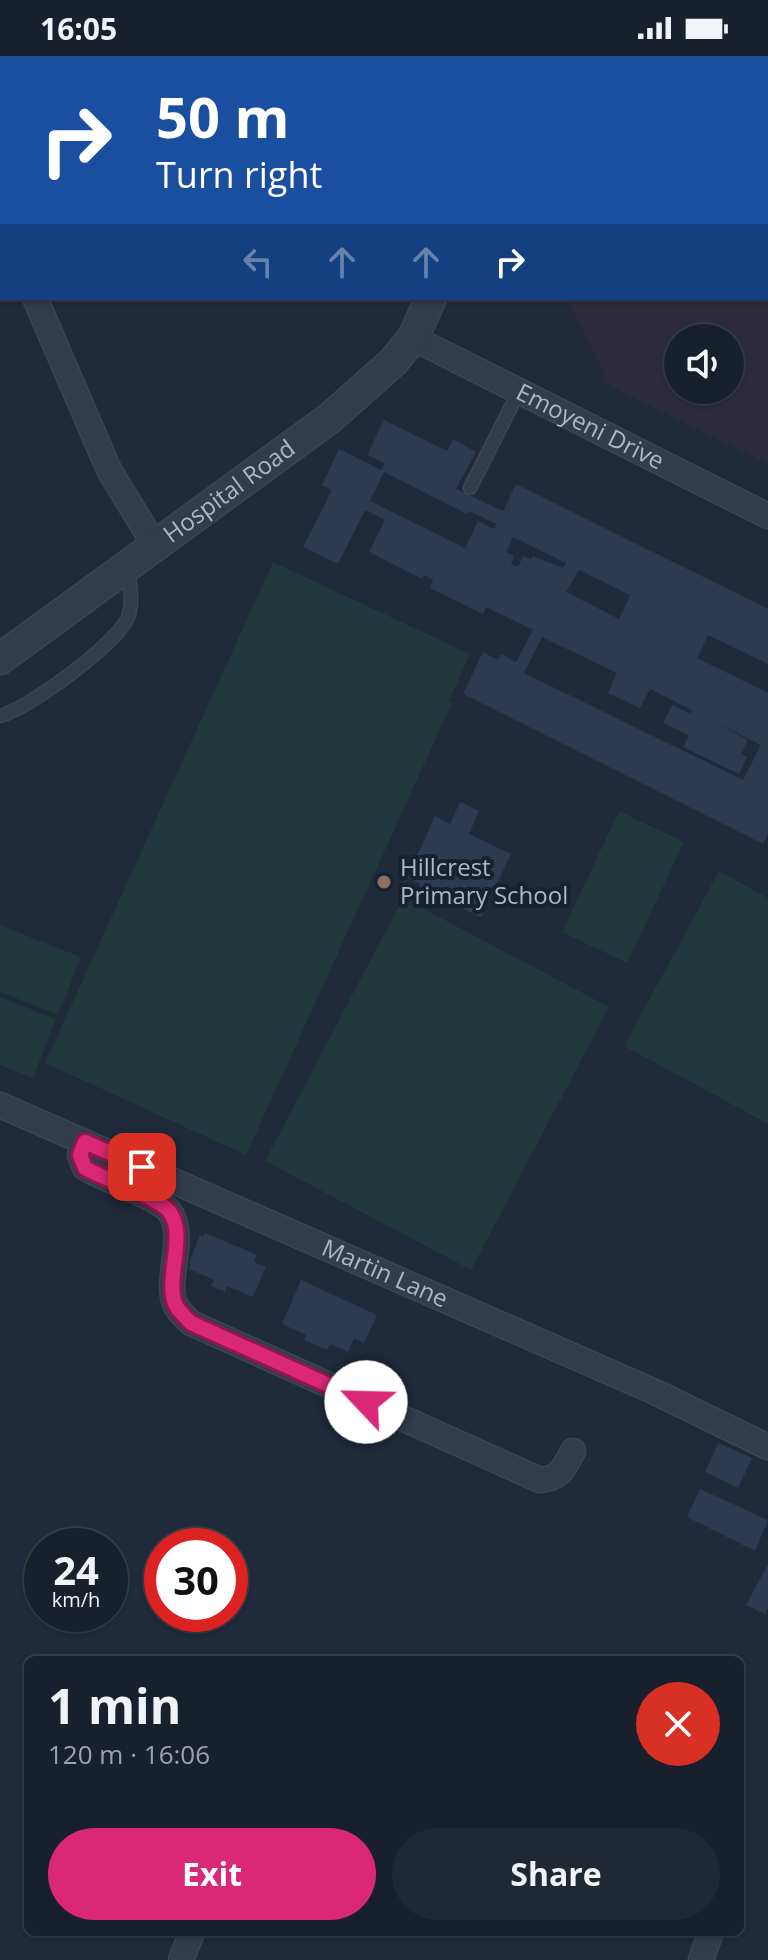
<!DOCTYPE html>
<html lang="en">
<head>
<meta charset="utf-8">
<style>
  :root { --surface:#17202c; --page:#202834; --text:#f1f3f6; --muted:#9ea3a9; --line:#363e48; --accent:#db2777 }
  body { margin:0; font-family:"Open Sans",sans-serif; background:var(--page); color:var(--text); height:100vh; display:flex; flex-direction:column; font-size:30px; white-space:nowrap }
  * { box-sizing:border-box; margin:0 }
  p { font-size:26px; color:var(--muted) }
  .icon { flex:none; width:44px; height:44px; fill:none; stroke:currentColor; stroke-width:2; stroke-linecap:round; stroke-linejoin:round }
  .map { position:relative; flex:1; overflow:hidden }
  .sheet { position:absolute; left:24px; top:1600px; width:720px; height:280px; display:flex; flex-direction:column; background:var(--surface); border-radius:12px; box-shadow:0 2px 6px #0004,0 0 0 2px var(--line) }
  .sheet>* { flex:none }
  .top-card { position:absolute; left:0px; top:0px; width:768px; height:244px; box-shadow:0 2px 6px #0004,0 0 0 2px var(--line); background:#1a4fa0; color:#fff; overflow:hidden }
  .buttons { position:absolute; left:664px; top:268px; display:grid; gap:16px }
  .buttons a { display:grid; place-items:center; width:80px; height:80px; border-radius:50%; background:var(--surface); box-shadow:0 2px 6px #0004,0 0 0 2px var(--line); font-size:40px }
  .speed { position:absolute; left:24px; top:1472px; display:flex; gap:16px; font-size:40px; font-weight:700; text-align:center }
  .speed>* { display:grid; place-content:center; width:104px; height:104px; border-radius:50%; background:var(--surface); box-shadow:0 2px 6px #0004,0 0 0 2px var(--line); line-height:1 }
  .speed small { font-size:20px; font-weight:400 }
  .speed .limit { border:12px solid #d22; background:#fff; color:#111 }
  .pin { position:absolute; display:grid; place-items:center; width:68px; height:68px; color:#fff; margin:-34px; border-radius:16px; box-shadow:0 4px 12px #0006 }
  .me { position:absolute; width:88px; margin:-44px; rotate:294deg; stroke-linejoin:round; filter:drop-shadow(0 0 6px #0008) }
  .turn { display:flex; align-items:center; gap:28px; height:168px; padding:0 24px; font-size:36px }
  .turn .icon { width:104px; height:104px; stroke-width:2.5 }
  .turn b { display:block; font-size:56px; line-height:68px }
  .lanes { display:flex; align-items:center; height:76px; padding:0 24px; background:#0003; justify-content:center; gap:40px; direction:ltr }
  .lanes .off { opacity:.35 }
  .round { display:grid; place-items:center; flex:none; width:84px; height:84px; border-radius:42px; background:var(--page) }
  .overview { display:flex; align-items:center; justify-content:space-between; height:136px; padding:0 24px }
  h1 { font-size:48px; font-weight:700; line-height:60px }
  .cta { display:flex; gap:16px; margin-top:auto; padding:16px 24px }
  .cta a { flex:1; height:92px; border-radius:48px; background:var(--accent); color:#fff; font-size:32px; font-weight:700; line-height:92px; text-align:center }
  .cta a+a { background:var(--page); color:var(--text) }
  .status { display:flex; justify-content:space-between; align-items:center; height:56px; padding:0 40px; background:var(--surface); direction:ltr }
  .status svg { height:22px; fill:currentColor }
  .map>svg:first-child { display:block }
  .medical { fill:#2e2b3c; fill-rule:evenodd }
  .green { fill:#21383c }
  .building { fill:#2d3b50; fill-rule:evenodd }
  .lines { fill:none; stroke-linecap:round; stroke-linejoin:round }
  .service-casing { stroke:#3c4555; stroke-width:15 }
  .minor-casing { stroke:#3c4555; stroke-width:27 }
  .tertiary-casing { stroke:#3c4555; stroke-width:33 }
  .service { stroke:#323c4b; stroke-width:12 }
  .minor { stroke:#323c4b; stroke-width:24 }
  .tertiary { stroke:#323c4b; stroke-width:30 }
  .route-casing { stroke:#8e194d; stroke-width:20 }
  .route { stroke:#db2777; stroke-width:14 }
  .education-dot { fill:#8d6e63; stroke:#182130; stroke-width:3 }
  .labels { text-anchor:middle; stroke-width:8; stroke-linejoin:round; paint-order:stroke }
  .street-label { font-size:24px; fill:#adb6c8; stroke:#182130 }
  .poi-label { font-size:24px; fill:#adb6c8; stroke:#182130; text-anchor:start }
</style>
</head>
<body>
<div class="status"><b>16:05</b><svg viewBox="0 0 49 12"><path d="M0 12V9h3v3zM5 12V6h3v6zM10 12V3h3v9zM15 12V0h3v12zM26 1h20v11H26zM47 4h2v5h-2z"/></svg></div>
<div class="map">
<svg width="768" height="1904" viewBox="0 0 768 1904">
  <rect width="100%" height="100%" fill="#1f2a3b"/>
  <path class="medical" d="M596 0H768V408L610 330 567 242H766V2H596ZM678 282H730V334H678Z"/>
  <g class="green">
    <path d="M273 506 470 598 449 645 452 647 246 1099 45 1007Z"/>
    <path d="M619 755 684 786 627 907 562 876Z"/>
    <path d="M719 815 768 842V1068L624 990Z"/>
    <path d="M403 842 609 951 471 1214 265 1105Z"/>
    <path d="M0 869 81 901 58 959 0 936Z"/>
    <path d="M0 941 56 963 33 1022 0 1009Z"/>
  </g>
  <g class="building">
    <path d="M384 364 447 395 453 383 476 396 456 433 503 455 516 428 768 553V608L708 579 697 602 768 637V778L763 788 463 638 483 596 498 604 501 598 516 606 533 574 486 551 483 558 430 532 433 524 424 519 422 523 369 496 385 464 365 454 338 508 303 491 332 434 322 429 339 393 381 414 385 407 367 399ZM384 416 467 458 469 455 496 468 494 473 478 465 465 492 370 445ZM513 481 566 507 563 512 532 500 531 503 523 500 518 511 511 508 514 500 506 496ZM579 514 630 539 619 563 566 536ZM542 581 617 617 608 637 640 652 650 633 692 654 690 658 672 649 663 667 689 679 683 691 739 718 747 701 741 698 748 684 715 666 761 689 743 724 524 617Z"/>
    <path d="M460 746 479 755 469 778 511 798 481 861 418 832 420 828 407 822 435 760 450 768Z"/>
    <path d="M205 1177 257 1199 254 1206 266 1211 253 1241 227 1230 225 1236 211 1230 214 1224 189 1213 191 1208 189 1207 200 1179 203 1180Z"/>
    <path d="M301 1224 377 1259 364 1287 354 1282 348 1296 330 1288 327 1294 304 1284 306 1279 282 1268Z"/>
    <path d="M718 1387 752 1402 738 1432 705 1416Z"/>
    <path d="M700 1433 768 1464 755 1495 687 1461Z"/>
    <path d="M768 1508V1552L765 1558 746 1549Z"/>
  </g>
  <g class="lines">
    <g class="service-casing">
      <g id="service">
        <path d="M470 432 519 335"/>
        <path d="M0 660C28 653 117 588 128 561 134 545 130 528 127 512"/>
      </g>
    </g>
    <g class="minor-casing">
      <g id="minor">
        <path d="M0 201 2 202"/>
        <path d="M35 242 109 414 156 491"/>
        <path id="s1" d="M413 282 768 460"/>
        <path id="s2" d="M0 1049 655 1336 768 1391"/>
        <path d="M85 1086 80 1099 85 1112C105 1124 156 1140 169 1155 189 1181 161 1229 178 1253 181 1258 187 1263 191 1267L540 1424C561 1422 564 1412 573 1395"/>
        <path d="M181 1904 192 1876"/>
        <path d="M701 1904 711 1876"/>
      </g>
    </g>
    <g class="tertiary-casing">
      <g id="tertiary">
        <path d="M537 2 538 0"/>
        <path id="s3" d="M0 603 330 362 393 306 413 282 431 242"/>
      </g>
    </g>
    <use href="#service" class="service"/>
    <use href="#minor" class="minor"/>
    <use href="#tertiary" class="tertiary"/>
  </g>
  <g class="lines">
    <g class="route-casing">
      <path id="route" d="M142 1111 85 1086 80 1099 85 1112C106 1124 156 1140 169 1155 189 1180 161 1229 178 1253 182 1258 187 1263 191 1267L366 1346"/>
    </g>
    <use href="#route" class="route"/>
  </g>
  <circle class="education-dot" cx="384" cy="826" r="8"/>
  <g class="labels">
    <g class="street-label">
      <text dy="8" stroke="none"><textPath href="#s1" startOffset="198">Emoyeni Drive</textPath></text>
      <text dy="8" stroke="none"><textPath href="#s3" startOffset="284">Hospital Road</textPath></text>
      <text dy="8" stroke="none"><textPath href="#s2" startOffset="420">Martin Lane</textPath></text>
    </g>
    <g class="poi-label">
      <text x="400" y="820">Hillcrest<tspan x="400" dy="28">Primary School</tspan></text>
    </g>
  </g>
</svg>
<div class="buttons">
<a><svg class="icon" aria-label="sound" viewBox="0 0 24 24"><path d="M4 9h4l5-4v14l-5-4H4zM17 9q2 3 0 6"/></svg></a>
</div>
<div class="speed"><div>24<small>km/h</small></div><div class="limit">30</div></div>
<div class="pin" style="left:142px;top:1111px;background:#d93025"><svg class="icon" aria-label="arrive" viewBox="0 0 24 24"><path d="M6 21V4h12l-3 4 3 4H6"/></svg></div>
<svg class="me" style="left:366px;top:1346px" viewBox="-20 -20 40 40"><circle r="19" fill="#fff"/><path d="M0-13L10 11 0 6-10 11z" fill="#db2777"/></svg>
<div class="top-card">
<div class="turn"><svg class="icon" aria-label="right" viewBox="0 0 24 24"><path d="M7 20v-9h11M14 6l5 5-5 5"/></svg><div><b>50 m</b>Turn right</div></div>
<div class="lanes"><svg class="icon off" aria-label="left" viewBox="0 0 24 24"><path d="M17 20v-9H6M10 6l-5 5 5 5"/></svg><svg class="icon off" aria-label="ahead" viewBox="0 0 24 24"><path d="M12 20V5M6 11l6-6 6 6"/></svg><svg class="icon off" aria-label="ahead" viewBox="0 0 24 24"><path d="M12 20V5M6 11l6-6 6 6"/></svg><svg class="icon" aria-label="right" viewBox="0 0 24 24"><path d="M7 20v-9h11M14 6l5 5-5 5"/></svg></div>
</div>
<section class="sheet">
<div class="overview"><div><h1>1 min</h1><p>120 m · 16:06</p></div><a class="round" style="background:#d93025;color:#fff"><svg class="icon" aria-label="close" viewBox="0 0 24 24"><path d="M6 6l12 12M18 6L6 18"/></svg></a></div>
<div class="cta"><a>Exit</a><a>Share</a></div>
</section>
</div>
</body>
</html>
